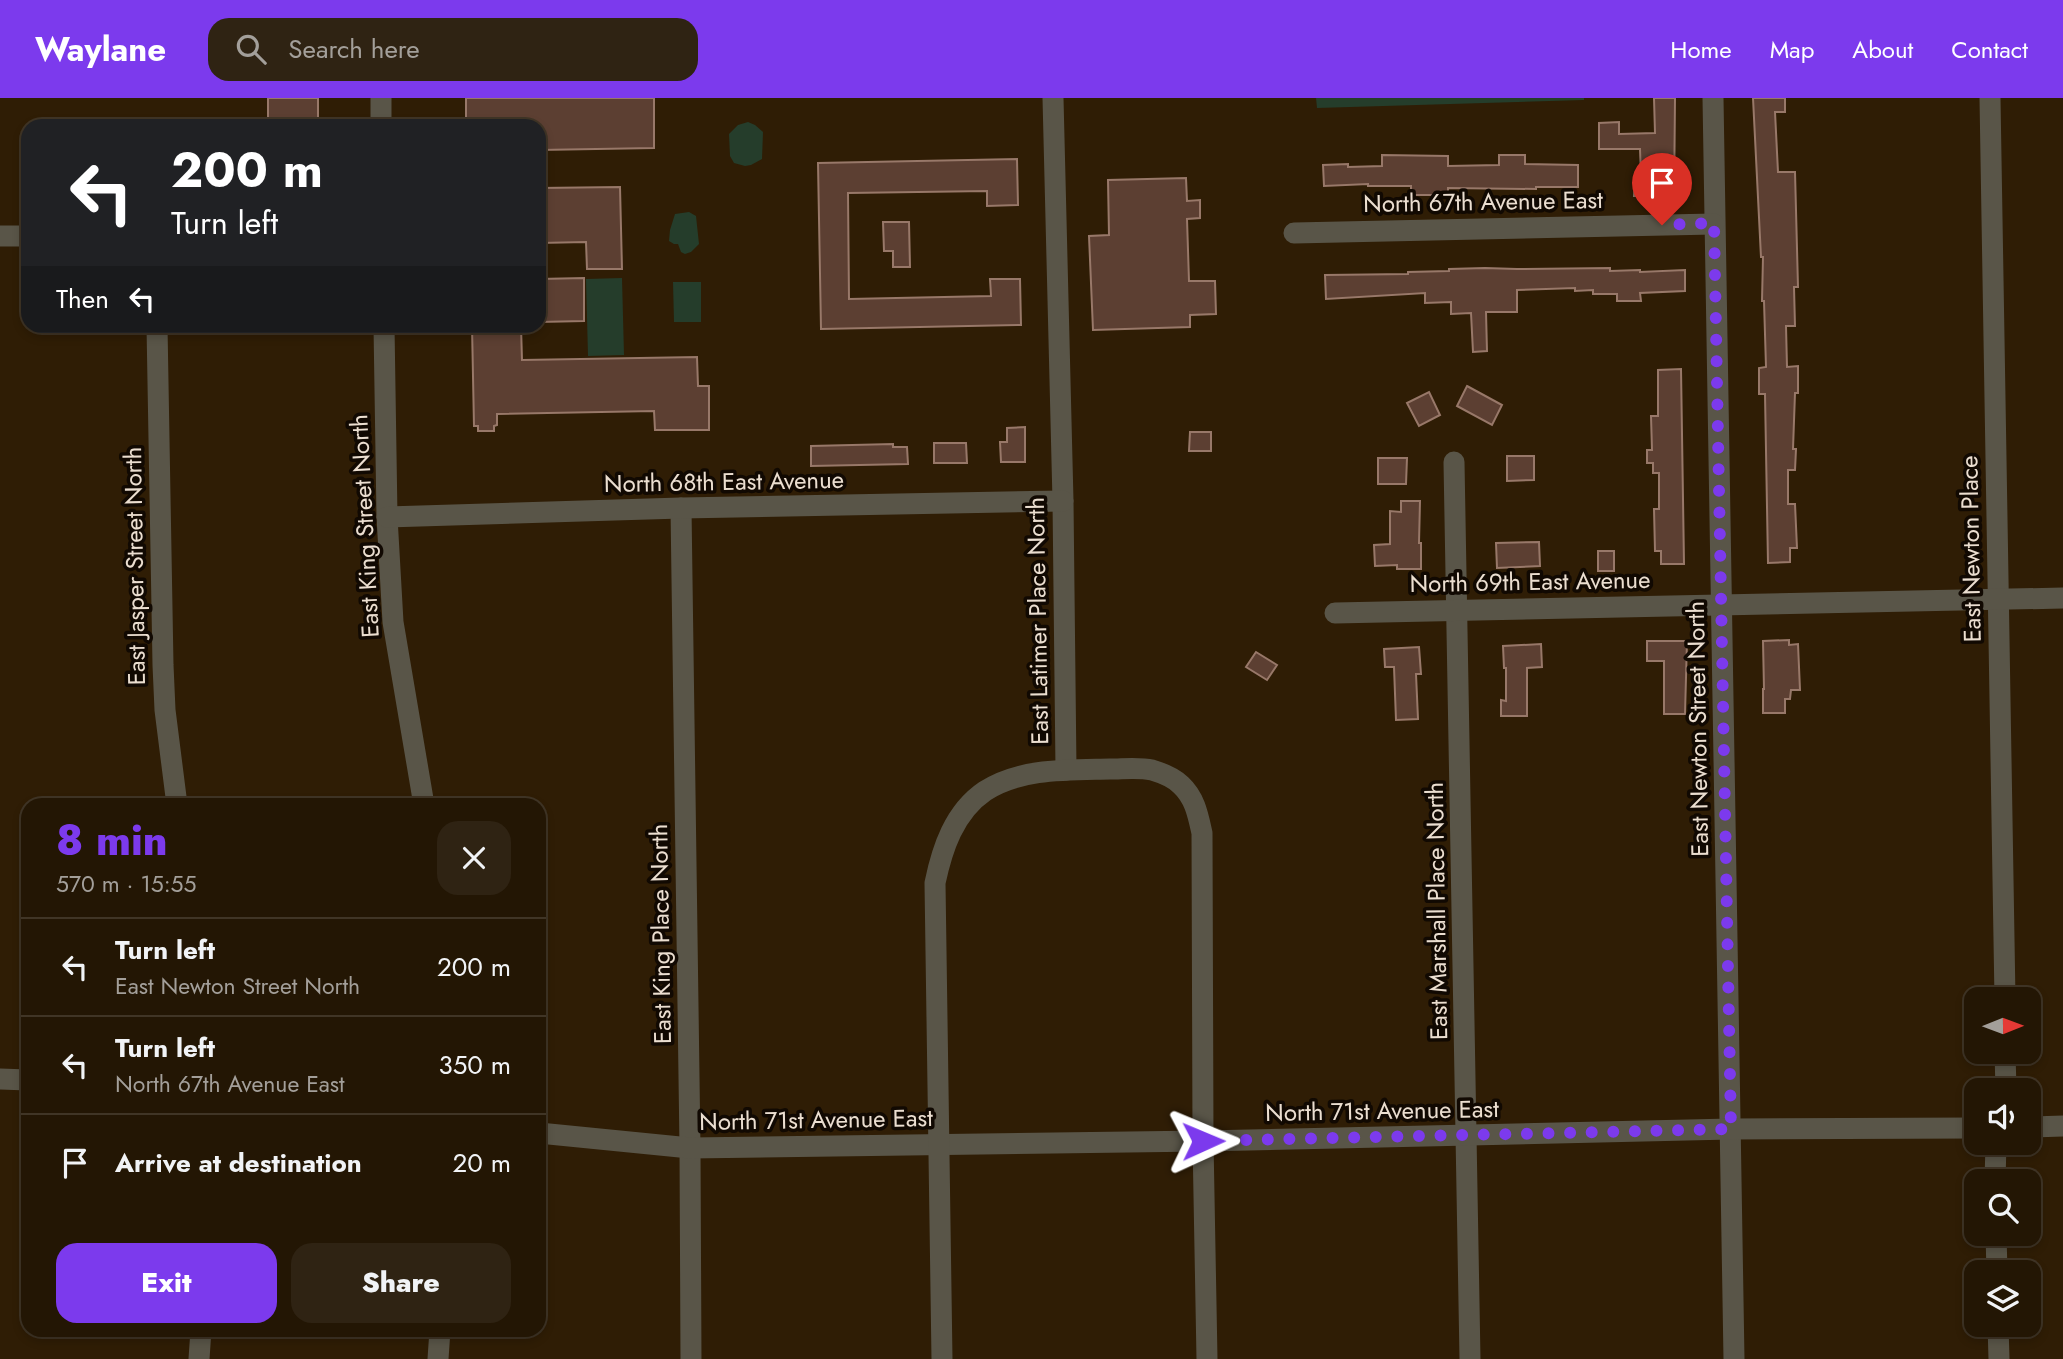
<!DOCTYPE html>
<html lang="en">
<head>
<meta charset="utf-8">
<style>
  :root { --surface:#231604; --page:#2f2313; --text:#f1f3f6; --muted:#a39f9a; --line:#403526; --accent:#7c3aed }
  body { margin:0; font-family:Jost,sans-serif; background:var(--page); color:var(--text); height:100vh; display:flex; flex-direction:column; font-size:26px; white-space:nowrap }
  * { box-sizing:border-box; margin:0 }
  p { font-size:23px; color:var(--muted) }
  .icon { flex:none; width:38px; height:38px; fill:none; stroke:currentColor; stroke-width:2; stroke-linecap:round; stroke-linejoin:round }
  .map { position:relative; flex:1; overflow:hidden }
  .drawer { position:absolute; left:21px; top:700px; width:525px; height:539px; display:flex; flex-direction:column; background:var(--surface); border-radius:21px; box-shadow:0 4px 10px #0003,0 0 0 2px var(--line) }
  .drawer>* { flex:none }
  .hud { position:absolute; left:21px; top:21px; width:525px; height:214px; border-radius:21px; box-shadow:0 4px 10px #0003,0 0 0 2px var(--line); background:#202124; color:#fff; overflow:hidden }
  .needle { width:46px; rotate:89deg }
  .fabs { position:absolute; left:1964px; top:889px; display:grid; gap:14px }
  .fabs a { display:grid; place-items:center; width:77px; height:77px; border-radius:14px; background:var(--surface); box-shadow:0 4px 10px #0003,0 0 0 2px var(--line); font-size:35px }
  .pin { position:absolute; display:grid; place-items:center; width:60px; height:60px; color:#fff; margin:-72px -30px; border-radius:50% 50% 50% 0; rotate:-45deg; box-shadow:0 0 7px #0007 }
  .pin .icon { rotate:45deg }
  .me { position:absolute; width:77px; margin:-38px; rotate:89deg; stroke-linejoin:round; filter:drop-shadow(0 0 5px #0008) }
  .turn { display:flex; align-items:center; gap:24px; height:147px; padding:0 35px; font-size:32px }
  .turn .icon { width:91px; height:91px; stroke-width:2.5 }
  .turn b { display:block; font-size:49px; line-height:60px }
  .then { display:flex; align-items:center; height:66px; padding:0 35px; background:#0003; gap:14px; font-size:26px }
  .round { display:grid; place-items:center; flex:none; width:74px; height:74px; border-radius:21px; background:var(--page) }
  .summary { display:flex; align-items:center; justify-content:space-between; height:119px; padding:0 35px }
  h1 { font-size:42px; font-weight:800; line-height:52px; color:var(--accent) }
  .button { display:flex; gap:14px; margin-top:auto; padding:14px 35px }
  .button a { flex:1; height:80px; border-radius:21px; background:var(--accent); color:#fff; font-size:28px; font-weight:800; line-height:80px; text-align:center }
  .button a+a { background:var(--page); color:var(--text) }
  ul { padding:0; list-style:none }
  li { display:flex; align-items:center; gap:21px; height:98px; padding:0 35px; border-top:2px solid var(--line) }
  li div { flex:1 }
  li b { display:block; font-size:26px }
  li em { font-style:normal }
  header { display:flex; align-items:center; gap:42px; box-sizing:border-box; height:98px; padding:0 35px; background:var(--accent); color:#fff }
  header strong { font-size:33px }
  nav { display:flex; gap:38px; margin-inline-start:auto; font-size:24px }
  .search { width:490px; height:63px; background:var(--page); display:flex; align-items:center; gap:18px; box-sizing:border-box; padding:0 24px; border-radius:21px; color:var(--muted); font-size:26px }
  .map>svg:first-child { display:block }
  .green { fill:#253d2b }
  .building { fill:#5c3f32; stroke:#987869; stroke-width:2 }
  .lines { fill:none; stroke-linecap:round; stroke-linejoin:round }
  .minor { stroke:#595548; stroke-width:21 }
  .route { stroke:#7c3aed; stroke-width:12; stroke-dasharray:0 21.6 }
  .labels { text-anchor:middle; stroke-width:7; stroke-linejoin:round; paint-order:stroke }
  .street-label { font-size:24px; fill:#ebded0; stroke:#110902 }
</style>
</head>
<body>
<header>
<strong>Waylane</strong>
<div class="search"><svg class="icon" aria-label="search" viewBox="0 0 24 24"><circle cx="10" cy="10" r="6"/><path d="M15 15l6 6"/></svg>Search here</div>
<nav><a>Home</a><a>Map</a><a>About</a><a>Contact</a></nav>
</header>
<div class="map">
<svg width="2063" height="1261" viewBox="0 0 2063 1261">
  <rect width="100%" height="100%" fill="#2f1d05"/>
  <g class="green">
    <path d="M1316 0H1584V2L1317 10Z"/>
    <path d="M748 24 755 27 763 34 762 61 751 67 745 68 734 65 730 58 729 36 738 27Z"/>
    <path d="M689 114 696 118 699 146 691 154 685 156 681 154 678 146H674L669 143 670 132 675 116Z"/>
    <path d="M622 180 624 257 588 258 586 181Z"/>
    <path d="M673 184H701V224H674Z"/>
  </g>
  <g class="building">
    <rect x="268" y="0" width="50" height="21"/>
    <path d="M466 0H654V50L539 52V28H466Z"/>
    <path d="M1654 0H1675L1674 104H1653V98H1634L1635 79H1641L1640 51H1599V25L1619 24V36L1655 35Z"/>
    <path d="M1753 0H1785V14H1775L1778 74H1795L1798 189H1794L1795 228H1786L1787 269 1798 268V295H1795L1793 351H1796L1795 372H1788V406H1795L1797 450H1790V464L1768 465 1765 296H1759V270L1766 269 1764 203H1762L1763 159H1761Z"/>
    <path d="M1382 57 1448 58V68L1499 67V57H1525V66L1578 67V89H1536V91L1448 90V97H1411V88H1368V86L1324 88 1323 67 1348 66V69L1382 68Z"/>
    <path d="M1017 61 1018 107 987 108V93L848 95 849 201 991 198 990 181H1020L1021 227 821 231 818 65Z"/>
    <path d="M1186 80 1187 103 1200 102V120L1187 121 1189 183H1215L1216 216 1190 217V229L1093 232 1089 138 1109 137 1108 82Z"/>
    <path d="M620 89 622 171H587L586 144 539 145V90Z"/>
    <path d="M883 124H909L910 169H893V153H884Z"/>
    <path d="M1485 170 1517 171 1610 170V173L1640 172V174L1685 172V193L1640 195 1641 203H1617V196H1593V192L1575 193V190L1517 192V214H1486L1487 253 1473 254 1471 215 1451 216V204L1425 205V195L1326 201 1325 177 1408 176V174L1449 173V171Z"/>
    <path d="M584 180V223L539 224V181Z"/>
    <path d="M472 228H521L522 262 697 259 698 288H709V332H655L654 313 497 316V327L494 328V333H478V328H474Z"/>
    <path d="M1681 271 1684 466H1661V453H1655L1654 411H1659V375H1653V365H1647V352H1652L1651 318H1658V272Z"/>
    <path d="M1467 288 1502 307 1492 327 1457 308Z"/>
    <path d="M1429 294 1440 317 1419 328 1407 305Z"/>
    <path d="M1025 329V364H1001L1000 344H1007V330Z"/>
    <path d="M1190 334H1211V353H1189Z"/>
    <path d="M934 345H966L967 365H934Z"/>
    <path d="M893 346V349H907L908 366 811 368V348Z"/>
    <path d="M1507 358H1534V382L1507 383Z"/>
    <path d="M1378 360H1407L1406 386H1378Z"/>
    <path d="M1401 403H1420L1419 445H1421V471H1397V467L1375 468 1374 447 1390 446V413L1401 414Z"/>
    <path d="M1539 444 1540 468 1497 470 1496 445Z"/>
    <rect x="1598" y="453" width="16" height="20"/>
    <path d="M1789 542V547L1798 546 1800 592H1791L1790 601H1785V615H1763V591H1764L1763 543Z"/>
    <path d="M1647 543H1687L1685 616H1664V563H1647Z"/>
    <path d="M1541 546 1542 569 1527 570V618H1501V602L1506 603V570H1504L1503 548Z"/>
    <path d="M1419 549 1421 576H1416L1418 621 1396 622 1394 569H1385L1384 551Z"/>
    <path d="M1256 554 1277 567 1267 582 1246 569Z"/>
  </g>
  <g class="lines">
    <g class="minor">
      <path d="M381 0V28"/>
      <path d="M1053 0 1063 403 1066 672"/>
      <path d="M1713 0 1734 1261"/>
      <path d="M1990 0 2005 901"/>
      <path d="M1294 135 1714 126"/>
      <path d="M0 138H28"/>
      <path d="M157 228 163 567 165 612 177 707"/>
      <path d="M384 228 387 419 393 524 424 707"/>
      <path d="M1454 364 1470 1261"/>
      <path d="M681 410 690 1050 691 1261"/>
      <path d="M387 419 681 410 1063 403"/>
      <path d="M1335 515 2063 500"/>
      <path d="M2005 954 2006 992"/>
      <path d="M0 981 28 982"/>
      <path d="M2028 1029 2063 1028"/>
      <path d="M539 1035 690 1050 1203 1043 1731 1031 1976 1030"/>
      <path d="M1995 1083 1996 1045"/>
      <path d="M1996 1136 1997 1174"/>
      <path d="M1998 1227 1999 1261"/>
      <path d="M199 1261 201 1232"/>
      <path d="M438 1261 440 1232"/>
      <path d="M942 1261 935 785C942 751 954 714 985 693 1020 670 1069 672 1110 671 1123 671 1139 669 1152 672 1162 675 1174 680 1181 687 1195 700 1198 717 1202 735L1203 1043 1207 1261"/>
    </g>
  </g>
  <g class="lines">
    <path class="route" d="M1203 1043 1731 1031 1714 125 1662 127"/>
  </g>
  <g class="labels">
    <g class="street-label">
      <text transform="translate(1483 104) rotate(-1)" y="8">North 67th Avenue East</text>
      <text transform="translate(724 384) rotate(-1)" y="8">North 68th East Avenue</text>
      <text transform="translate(365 428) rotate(-93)" y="8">East King Street North</text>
      <text transform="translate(1971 451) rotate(-91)" y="8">East Newton Place</text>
      <text transform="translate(135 468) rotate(-91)" y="8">East Jasper Street North</text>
      <text transform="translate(1530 484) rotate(-1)" y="8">North 69th East Avenue</text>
      <text transform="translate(1038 523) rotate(-91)" y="8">East Latimer Place North</text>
      <text transform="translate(1698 631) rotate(-91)" y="8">East Newton Street North</text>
      <text transform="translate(1437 813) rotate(-91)" y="8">East Marshall Place North</text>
      <text transform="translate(661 836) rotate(-91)" y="8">East King Place North</text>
      <text transform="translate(1382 1013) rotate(-1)" y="8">North 71st Avenue East</text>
      <text transform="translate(816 1022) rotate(-1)" y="8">North 71st Avenue East</text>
    </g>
  </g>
</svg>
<div class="fabs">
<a><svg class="needle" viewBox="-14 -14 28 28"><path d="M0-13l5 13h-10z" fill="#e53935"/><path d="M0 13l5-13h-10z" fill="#a39f9a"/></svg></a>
<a><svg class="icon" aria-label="sound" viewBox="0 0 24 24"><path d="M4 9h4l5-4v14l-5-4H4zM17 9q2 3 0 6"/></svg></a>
<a><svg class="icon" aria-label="search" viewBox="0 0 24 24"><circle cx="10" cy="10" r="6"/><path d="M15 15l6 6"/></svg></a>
<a><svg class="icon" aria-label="layers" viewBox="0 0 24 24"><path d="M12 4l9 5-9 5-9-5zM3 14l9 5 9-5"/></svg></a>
</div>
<div class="pin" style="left:1662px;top:127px;background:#d93025"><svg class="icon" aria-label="arrive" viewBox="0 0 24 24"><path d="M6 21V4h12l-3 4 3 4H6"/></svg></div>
<svg class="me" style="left:1203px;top:1043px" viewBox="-20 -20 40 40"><path d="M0-17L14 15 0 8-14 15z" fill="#7c3aed" stroke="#fff" stroke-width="4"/></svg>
<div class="hud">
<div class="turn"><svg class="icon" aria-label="left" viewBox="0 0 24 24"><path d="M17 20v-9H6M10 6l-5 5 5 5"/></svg><div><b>200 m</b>Turn left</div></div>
<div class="then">Then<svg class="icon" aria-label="left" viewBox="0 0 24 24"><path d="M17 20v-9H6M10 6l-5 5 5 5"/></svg></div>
</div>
<section class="drawer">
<div class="summary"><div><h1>8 min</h1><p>570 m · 15:55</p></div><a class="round"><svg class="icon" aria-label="close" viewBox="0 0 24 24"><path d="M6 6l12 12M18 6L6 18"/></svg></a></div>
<ul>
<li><svg class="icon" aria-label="left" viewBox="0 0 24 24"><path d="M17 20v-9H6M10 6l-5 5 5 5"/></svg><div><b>Turn left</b><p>East Newton Street North</p></div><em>200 m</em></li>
<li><svg class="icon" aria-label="left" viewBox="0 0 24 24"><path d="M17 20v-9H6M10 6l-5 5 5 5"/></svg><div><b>Turn left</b><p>North 67th Avenue East</p></div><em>350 m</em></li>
<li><svg class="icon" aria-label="arrive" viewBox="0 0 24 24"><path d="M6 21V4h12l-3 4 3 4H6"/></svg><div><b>Arrive at destination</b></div><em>20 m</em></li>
</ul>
<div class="button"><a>Exit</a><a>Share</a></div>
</section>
</div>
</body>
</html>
